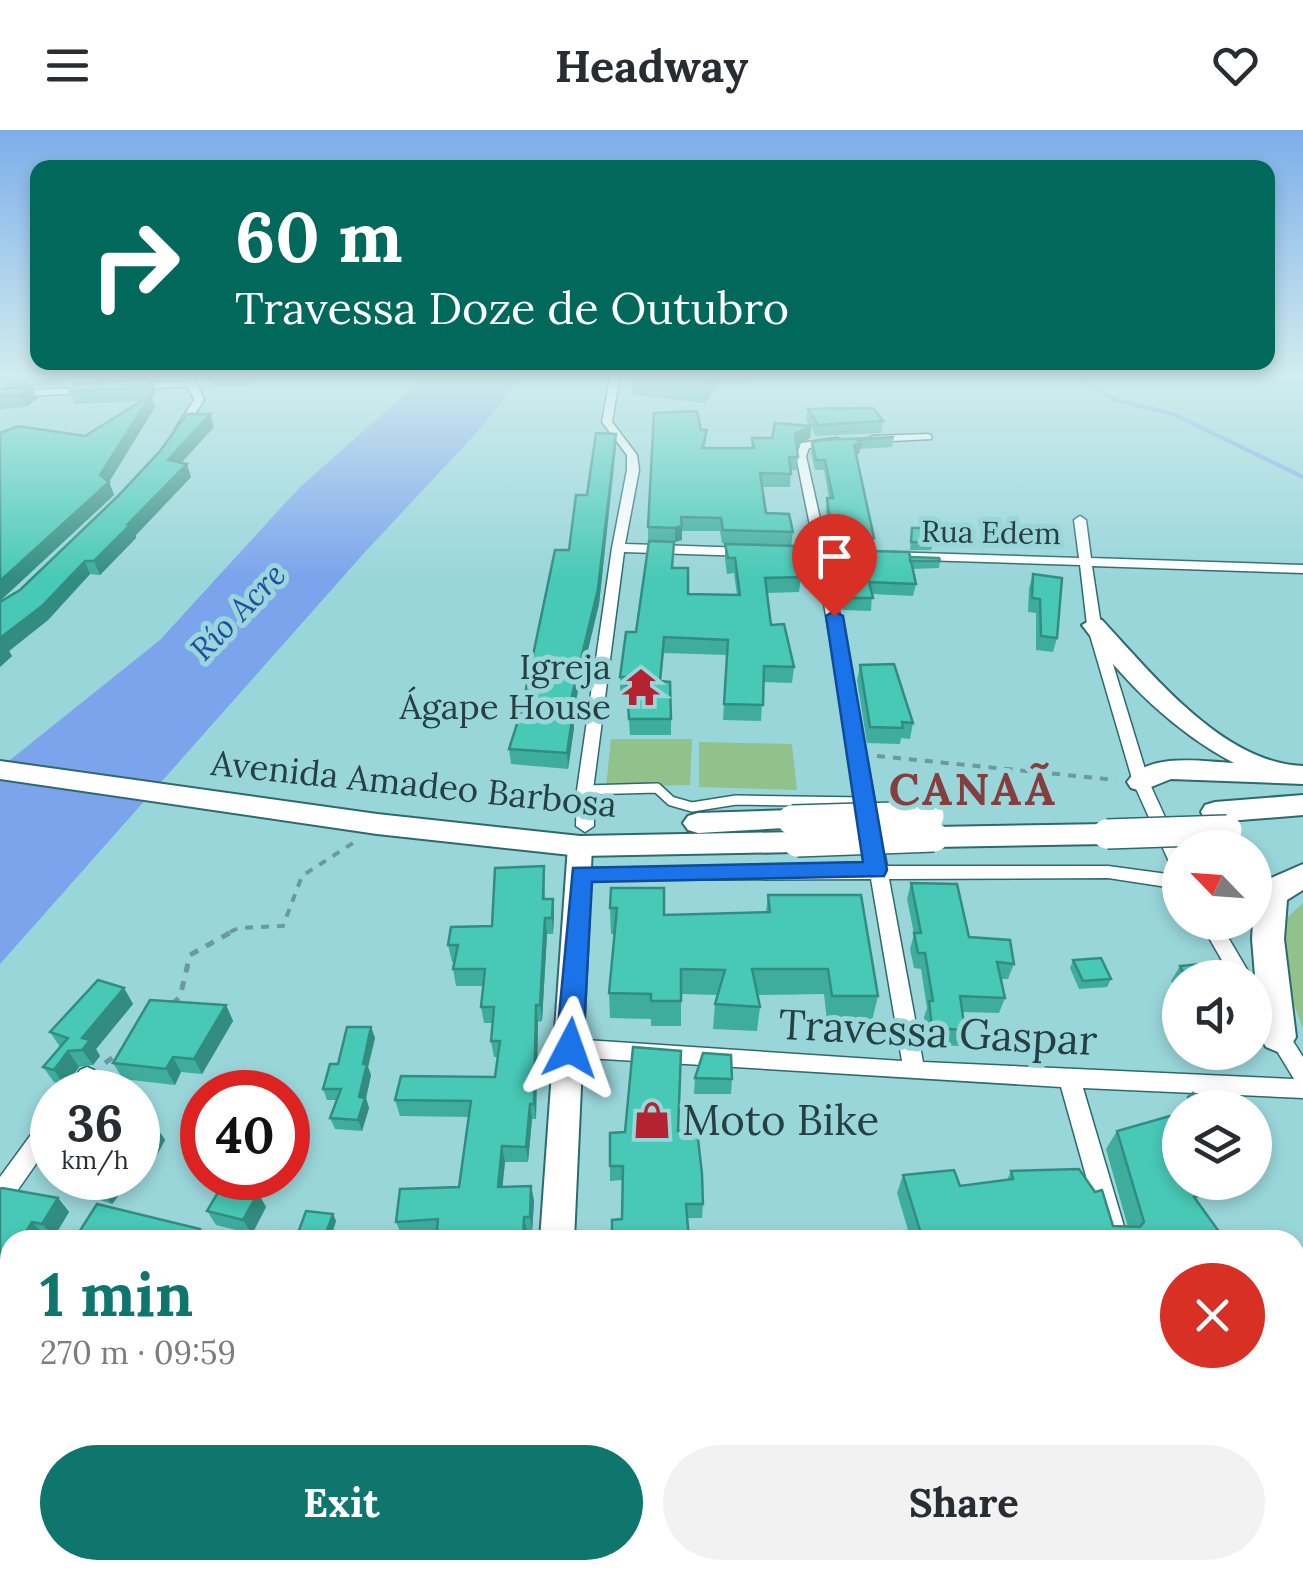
<!DOCTYPE html>
<html lang="en">
<head>
<meta charset="utf-8">
<style>
  :root { --surface:#fff; --page:#f2f2f3; --text:#2b2b33; --muted:#7c7c81; --accent:#0f766e }
  body { margin:0; font-family:Lora,serif; background:var(--page); color:var(--text); height:100vh; display:flex; flex-direction:column; font-size:38px; white-space:nowrap }
  * { box-sizing:border-box; margin:0 }
  p { font-size:32px; color:var(--muted) }
  .icon { flex:none; width:55px; height:55px; fill:none; stroke:currentColor; stroke-width:2; stroke-linecap:round; stroke-linejoin:round }
  .map { position:relative; flex:1; overflow:hidden }
  .drawer { position:absolute; left:0px; top:1100px; width:1305px; height:350px; display:flex; flex-direction:column; background:var(--surface); border-radius:30px 30px 0 0; box-shadow:0 5px 15px #0003 }
  .drawer>* { flex:none }
  .top-card { position:absolute; left:30px; top:30px; width:1245px; height:210px; border-radius:20px; box-shadow:0 5px 15px #0003; background:#00695c; color:#fff; overflow:hidden }
  .needle { width:65px; rotate:295deg }
  .buttons { position:absolute; left:1162px; top:700px; display:grid; gap:20px }
  .buttons a { display:grid; place-items:center; width:110px; height:110px; border-radius:50%; background:var(--surface); box-shadow:0 5px 15px #0003; font-size:50px }
  .speed { position:absolute; left:30px; top:940px; display:flex; gap:20px; font-size:50px; font-weight:700; text-align:center }
  .speed>* { display:grid; place-content:center; width:130px; height:130px; border-radius:50%; background:var(--surface); box-shadow:0 5px 15px #0003; line-height:1 }
  .speed small { font-size:25px; font-weight:400 }
  .speed .limit { border:15px solid #d22; background:#fff; color:#111 }
  .pin { position:absolute; display:grid; place-items:center; width:85px; height:85px; color:#fff; margin:-102px -42px; border-radius:50% 50% 50% 0; rotate:-45deg; box-shadow:0 0 10px #0007 }
  .pin .icon { rotate:45deg }
  .me { position:absolute; width:110px; margin:-55px; rotate:4deg; stroke-linejoin:round; filter:drop-shadow(0 0 8px #0008) }
  .turn { display:flex; align-items:center; gap:35px; height:210px; padding:0 40px; font-size:45px }
  .turn .icon { width:130px; height:130px; stroke-width:2.5 }
  .turn b { display:block; font-size:70px; line-height:85px }
  .round { display:grid; place-items:center; flex:none; width:105px; height:105px; border-radius:52px; background:var(--page) }
  .overview { display:flex; align-items:center; justify-content:space-between; height:170px; padding:0 40px }
  h1 { font-size:60px; font-weight:800; line-height:75px; color:var(--accent) }
  .button { display:flex; gap:20px; margin-top:auto; padding:20px 40px }
  .button a { flex:1; height:115px; border-radius:60px; background:var(--accent); color:#fff; font-size:40px; font-weight:800; line-height:115px; text-align:center }
  .button a+a { background:var(--page); color:var(--text) }
  header { display:flex; justify-content:space-between; align-items:center; height:130px; padding:0 40px; background:var(--surface); font-size:45px; font-weight:800 }
  .map>svg:first-child { display:block }
  .green { fill:#91c28b }
  .water { fill:#7ca4ec }
  .lines { fill:none; stroke-linecap:round; stroke-linejoin:round }
  .stream { stroke:#7ca4ec; stroke-width:4 }
  .lane-casing { stroke:#2e696e; stroke-width:12 }
  .street-casing { stroke:#2e696e; stroke-width:3 }
  .secondary-casing { stroke:#2e696e; stroke-width:4 }
  .primary-casing { stroke:#2e696e; stroke-width:4 }
  .path-far2 { stroke:#6b999c; stroke-width:4; stroke-dasharray:8 8; stroke-linecap:butt }
  .path-far1 { stroke:#6b999c; stroke-width:5; stroke-dasharray:9 9; stroke-linecap:butt }
  .path { stroke:#6b999c; stroke-width:6; stroke-dasharray:11 11; stroke-linecap:butt }
  .lane { stroke:#fff; stroke-width:9 }
  .street { fill:#fff; fill-rule:evenodd }
  .secondary { fill:#fff; fill-rule:evenodd }
  .primary { fill:#fff; fill-rule:evenodd }
  .primary-bridge-casing { stroke:#2e696e; stroke-width:32; stroke-linecap:butt }
  .primary-bridge { stroke:#fff; stroke-width:29 }
  .wall { fill:#3ead9d }
  .shaded-wall { fill:#328d80 }
  .building { fill:#48c9b7; stroke:#328d80; stroke-width:2.5 }
  .route { fill:#1a73e8; stroke:#114b97; stroke-width:2.5 }
  .labels { text-anchor:middle; stroke-width:10; stroke-linejoin:round; paint-order:stroke }
  .far-street-label { font-size:30px; fill:#263f41; stroke:#99d6da }
  .far-water-label { font-size:32px; font-style:italic; fill:#234da2; stroke:#99d6da }
  .poi-label { font-size:35px; fill:#263f41; stroke:#99d6da; text-anchor:end }
  .street-label { font-size:35px; fill:#263f41; stroke:#99d6da }
  .near-street-label { font-size:42px; fill:#263f41; stroke:#99d6da }
  .near-poi-label { font-size:42px; fill:#263f41; stroke:#99d6da; text-anchor:start }
  .district-label { font-size:45px; font-weight:bold; letter-spacing:2.5px; fill:#853d3d; stroke:#99d6da }
</style>
</head>
<body>
<header><svg class="icon" aria-label="menu" viewBox="0 0 24 24"><path d="M4 6h16M4 12h16M4 18h16"/></svg>Headway<svg class="icon" aria-label="heart" viewBox="0 0 24 24"><path d="M12 20l-8-8c-3-5 5-10 8-4 3-6 11-1 8 4z"/></svg></header>
<div class="map">
<svg width="1303" height="1450" viewBox="0 0 1303 1450">
  <rect width="100%" height="100%" fill="#99d6da"/>
  <g class="green">
    <path d="M611 609H692L690 655 606 657Z"/>
    <path d="M699 612 792 614 797 660 699 657Z"/>
    <path d="M1303 773V899L1289 861 1279 795Z"/>
  </g>
  <path class="water" d="M428 244H524L478 301 365 422 0 834V638L160 510 299 358Z"/>
  <g class="lines">
    <path class="stream" d="M1070 244 1116 270 1173 284 1303 347"/>
    <g class="lane-casing">
      <path id="lane" d="M585 660 657 658 671 671 692 677 736 670 864 672"/>
    </g>
    <g class="street-casing">
      <g id="street">
        <path d="M184 244H192L204 270 184 301 180 302 175 299 194 270 188 256 130 260 125 257 130 254 186 251Z"/>
        <path d="M611 244H620L612 292 637 325 639 340 625 414 748 418 754 422 748 426 624 422 593 660 594 696 585 702 576 696 577 660 612 418 627 340V325L602 292Z"/>
        <path d="M97 257V261L94 262 0 268V262Z"/>
        <path d="M927 304 931 305V309L872 312 867 309 872 306Z"/>
        <path d="M836 308 840 309V313L809 318 806 326 827 420 839 424 829 428 887 736H1108L1175 745 1133 652 1087 495 1080 435 889 429 885 428V422L1079 428 1074 390 1080 386 1086 390 1091 428 1303 435V443L1092 436 1101 495 1149 652 1180 720V759L1108 748 889 749 923 932 1294 949 1255 885V860L1262 862 1303 927V968L1083 958 1128 1110H1104L1061 957 570 927 563 924 560 918 563 912 570 909 902 931 871 749 581 750 572 744 581 738 869 737 816 427 774 426 768 422 774 418 815 420 796 326 801 313Z"/>
        <path d="M1200 792H1219L1252 848H1232Z"/>
        <path d="M87 937 94 940 98 946 87 962H65L80 940Z"/>
        <path d="M52 984V1011L8 1074 0 1077V1047L44 987Z"/>
        <path d="M1197 1440H1228L1232 1450H1201Z"/>
      </g>
    </g>
    <g class="secondary-casing">
      <g id="secondary">
        <path d="M580 707 592 716 574 1110H540L568 716Z"/>
        <path d="M520 1440H562L563 1450H521Z"/>
      </g>
    </g>
    <g class="primary-casing">
      <g id="primary">
        <path d="M1094 488 1102 490C1153 545 1223 633 1303 636V654L1171 649 1141 661 1131 658 1127 652C1148 621 1203 632 1234 633 1172 600 1124 552 1082 495Z"/>
        <path d="M0 631 377 684 580 706 797 702 807 705 812 712 807 719 797 722 580 726 377 704 0 649Z"/>
        <path d="M1303 665V685L1215 692 1205 689 1201 682 1205 675 1215 672Z"/>
        <path d="M792 680 802 683 807 690 802 697 698 703 688 700 683 693 688 686 698 683Z"/>
        <path d="M1107 694 1117 697 1122 704 1117 711 1107 714 934 717 924 714 919 707 924 700 934 697Z"/>
        <path d="M1303 734V760L1287 770 1284 809 1296 907 1290 917 1278 922 1266 917 1260 907 1252 809 1255 755Z"/>
      </g>
    </g>
    <g class="path-far2">
      <path d="M877 626 1116 650"/>
      <path d="M230 802 238 798 283 796 302 746 356 711"/>
    </g>
    <g class="path-far1">
      <path d="M172 874 180 867 190 825 235 800"/>
      <path d="M105 933 122 921"/>
    </g>
    <path class="path" d="M0 1362 10 1364"/>
    <use href="#lane" class="lane"/>
    <use href="#street" class="street"/>
    <use href="#secondary" class="secondary"/>
    <use href="#primary" class="primary"/>
    <g class="primary-bridge-casing">
      <g id="primary-bridge">
        <path d="M792 690 929 686"/>
        <path d="M1107 704 1227 700"/>
        <path d="M797 712 934 707"/>
      </g>
    </g>
    <use href="#primary-bridge" class="primary-bridge"/>
  </g>
  <g class="wall">
    <path d="M19 244H73L58 255 7 258 2 247Z"/>
    <path d="M91 244H173L174 247 94 252Z"/>
    <path d="M210 244H258L252 256H211L208 246Z"/>
    <path d="M631 244H756L748 256 718 253 705 273 632 265Z"/>
    <path d="M152 249 156 262 152 269 155 277 109 352 114 365 0 471 85 306 141 271 75 274 70 261Z"/>
    <path d="M32 257 37 269 26 277 0 279V259Z"/>
    <path d="M808 279 883 291 881 303 816 306 811 297 810 308 797 315 798 327 797 340H791L790 357H762L766 383 793 402 791 416 722 413 720 401H682V410L675 412 648 411V397L701 300H707L705 318H751L752 308H772L810 296 806 290Z"/>
    <path d="M214 297 181 333 191 347 136 405V408L100 445 90 444 48 490 9 521 12 526 0 537V472L20 460Z"/>
    <path d="M894 307 892 317 860 319 859 324H856L874 408 872 418 830 417 826 378 827 368H829L824 340H815L811 323 812 313Z"/>
    <path d="M616 317 599 474 573 583 574 598 568 639 511 634 509 619 569 420 587 365Z"/>
    <path d="M912 398 933 413 931 420H910Z"/>
    <path d="M725 414 801 447 799 462 767 463 771 495 794 537 792 553 763 552 761 591 723 590 727 525 664 523 661 551 671 589V605H630L627 563H620V547L636 502 688 464 737 465 734 443 727 444 725 429Z"/>
    <path d="M835 420 910 429 940 431 939 438 912 439 916 454 913 466 872 464 871 481 843 480 834 432Z"/>
    <path d="M1033 444 1057 508 1053 522 1036 520V483L1028 482 1029 458Z"/>
    <path d="M860 535 913 593 910 609 901 608 900 614 867 613 857 550Z"/>
    <path d="M544 736 545 769H553L554 785 553 804H547L542 891 538 892 536 989H532L528 1032H505L502 1057 531 1056 534 1071 532 1102 402 1106 396 1092 459 1057 469 987 400 986 395 970 495 947 498 927H494L491 911 492 893H484L481 877 483 856H456L453 839 455 832H452L448 815 492 796Z"/>
    <path d="M911 753 969 807 1014 834 1008 849H1001L1005 868 999 883 962 882 965 900 959 916 927 914 924 887 927 878 921 839 914 838 910 819 914 804 907 769Z"/>
    <path d="M768 765 878 866 872 891H827L824 864 757 865 760 877 757 901 713 899 715 874 718 865 681 864V896H651V889L610 888 609 863 614 804H611L610 778 664 785 766 782Z"/>
    <path d="M1073 830 1111 849 1107 857 1079 859 1070 838Z"/>
    <path d="M1180 836 1230 848H1180V868L1171 851Z"/>
    <path d="M124 858 133 874 96 919 100 926 93 935 79 937 65 956 54 952 43 937 60 917 50 902Z"/>
    <path d="M226 875 233 891 202 944 181 942 175 955 123 949 113 933Z"/>
    <path d="M371 897 375 908 368 937 371 945 366 968 369 978 362 1001 335 999 330 988 337 970H327L323 959 338 934Z"/>
    <path d="M695 948 732 949 731 964H694Z"/>
    <path d="M1188 967 1208 978H1185L1183 974Z"/>
    <path d="M138 992 155 995 165 1010 150 1038 139 1037 138 1039Z"/>
    <path d="M678 1001 703 1074 702 1088 622 1089 623 1050 610 1051V1036Z"/>
    <path d="M1117 1001 1180 1004V1023L1176 1028 1197 1072 1225 1110H911L897 1063 903 1045 960 1056 1007 1050 1011 1041 1113 1096 1128 1097 1106 1019Z"/>
    <path d="M64 1048H132L112 1074 76 1062Z"/>
    <path d="M0 1059 58 1068 69 1082 54 1107 44 1105 42 1110H10Z"/>
    <path d="M258 1063 266 1077 252 1104 216 1095 207 1081Z"/>
    <path d="M333 1084 336 1091 330 1110H301L298 1103Z"/>
    <path d="M0 1204 10 1206V1263L0 1261Z"/>
    <path d="M0 1306 10 1308V1343L0 1342Z"/>
  </g>
  <g class="shaded-wall">
    <path d="M54 244H73L58 255Z"/>
    <path d="M250 244H258L252 256 249 246Z"/>
    <path d="M711 244H719L718 253 705 273 706 251Z"/>
    <path d="M749 244H756L748 256Z"/>
    <path d="M152 249 156 262 152 269 155 277 109 352 114 365 0 471V451L100 345 149 267 146 258Z"/>
    <path d="M32 257 37 269 26 277 21 265Z"/>
    <path d="M210 284 214 297 172 343 168 330Z"/>
    <path d="M811 296 810 308 794 316 795 304Z"/>
    <path d="M616 304V317L599 474 569 598 568 582Z"/>
    <path d="M861 314 859 324 852 325 854 315Z"/>
    <path d="M187 334 191 347 136 405V408L100 445 94 431Z"/>
    <path d="M682 396V410L675 412V398Z"/>
    <path d="M85 431 90 444 48 490 9 521 12 526 0 537V508Z"/>
    <path d="M573 583 574 598 568 639 567 623Z"/>
    <path d="M553 769 554 785 553 804 552 788Z"/>
    <path d="M545 788 547 804 542 891 540 875Z"/>
    <path d="M124 858 133 874 96 919 100 926 93 935 82 920V908Z"/>
    <path d="M226 875 233 891 202 944 194 929Z"/>
    <path d="M536 875 538 892 536 989 534 974Z"/>
    <path d="M371 897 375 908 368 937 371 945 366 968 369 978 362 1001 358 990 363 934Z"/>
    <path d="M68 921 79 937 65 956 54 940Z"/>
    <path d="M173 927 181 942 175 955 166 939Z"/>
    <path d="M530 974 532 989 528 1032 526 1017Z"/>
    <path d="M155 995 165 1010 150 1038 140 1024Z"/>
    <path d="M502 1016 505 1032 501 1072 498 1057Z"/>
    <path d="M1180 1016V1023L1173 1033 1170 1019Z"/>
    <path d="M110 1048H132L112 1074 101 1060Z"/>
    <path d="M531 1056 534 1071 532 1102 530 1087Z"/>
    <path d="M258 1063 266 1077 252 1104 243 1090Z"/>
    <path d="M58 1068 69 1082 54 1107 42 1094Z"/>
    <path d="M333 1084 336 1091 330 1110H327L325 1106Z"/>
    <path d="M524 1087 527 1102V1110H523Z"/>
    <path d="M32 1092 44 1105 42 1110H21Z"/>
    <path d="M200 1099 207 1110H193Z"/>
    <path d="M10 1129V1180L0 1198 2 1143Z"/>
    <path d="M136 1440H150L147 1450H133Z"/>
    <path d="M295 1440H305L302 1450H292Z"/>
    <path d="M507 1440H512L511 1450H507Z"/>
  </g>
  <g class="building">
    <path d="M19 244H54L2 247Z"/>
    <path d="M210 244H250L249 246H208Z"/>
    <path d="M636 244H711L706 251Z"/>
    <path d="M152 249 146 258 70 261 77 254Z"/>
    <path d="M32 257 21 265 0 266V259Z"/>
    <path d="M151 265 100 345 109 352 0 451V303L18 296 85 306Z"/>
    <path d="M873 278 883 291 818 295 808 279Z"/>
    <path d="M697 281 701 300H707L702 318H754L752 308H772L775 293 811 296 795 304 798 327H789L791 344 760 343 766 383 789 384 793 402 723 400 721 388 681 387 682 396 675 398 648 397 654 283Z"/>
    <path d="M187 284H210L168 330 187 334 128 394H131L94 431H85L42 476 0 508V472L20 460 118 366 160 321Z"/>
    <path d="M596 303 616 304 598 459 568 582 573 583 567 623 509 619 522 578 555 420H569L576 365H587Z"/>
    <path d="M894 307 857 310 861 314 854 315 874 408 832 407 827 368H833L825 330H816L812 313 819 310Z"/>
    <path d="M912 398H927L933 413 911 412Z"/>
    <path d="M649 411 674 412 672 438H688V464L740 465 735 428H728L725 414 796 416 801 447 765 448 771 495 784 494 794 537 764 536 763 575 724 574 728 510 664 507 660 551 670 552 671 589H629L626 547H620L626 502H636Z"/>
    <path d="M835 420 909 422 916 454 869 452 873 468H845Z"/>
    <path d="M910 427 939 428 940 431H910Z"/>
    <path d="M1033 444 1062 448 1057 508 1041 506 1040 469 1032 468Z"/>
    <path d="M894 534 913 593 902 592 903 598 870 597 860 535Z"/>
    <path d="M544 736 543 769H553L552 788H545L540 875H536L534 974H530L526 1017 502 1016 498 1057 531 1056 530 1087H524L523 1110H436L438 1089 396 1092 400 1059 459 1057 471 971 395 970 401 946 495 947 500 911H491L494 877H481L485 839H453L458 815H448L451 797 492 796 495 738Z"/>
    <path d="M911 753 957 754 969 807 1010 810 1014 834 997 832 1005 868 960 866 965 900 932 898 929 871H933L925 823H918L914 803H921Z"/>
    <path d="M611 758H664V785L770 782 768 765H861L878 866H832L828 839H752L760 877 715 874 725 840 681 839V871H651V864L609 863 617 778H610Z"/>
    <path d="M1101 828 1111 849 1083 851 1073 830Z"/>
    <path d="M1221 832 1230 848H1186L1180 836Z"/>
    <path d="M98 850 124 858 82 908 90 910 82 920 68 921 54 940 43 937 68 908 50 902Z"/>
    <path d="M150 870 226 875 194 929 173 927 166 939 113 933Z"/>
    <path d="M347 897H371L363 934H367L359 967 365 968 358 990 330 988 341 959H323L330 934H338Z"/>
    <path d="M633 917 681 921 678 1001 697 1000 702 1044 703 1074H686L689 1110H612V1090L622 1089 623 1036H610V1003L625 1002Z"/>
    <path d="M703 923 731 925 732 949 695 948Z"/>
    <path d="M1193 963 1208 978H1195L1188 967Z"/>
    <path d="M1170 986 1180 1004V1016L1170 1019 1180 1034V1052H1193L1202 1065 1194 1067 1225 1110H1019L1017 1103 964 1110H923L903 1045 954 1040 960 1056 1013 1049 1011 1041 1079 1039 1095 1062 1102 1060 1113 1096 1140 1097 1144 1092 1117 1001Z"/>
    <path d="M138 992 155 995 140 1024 138 1023Z"/>
    <path d="M65 1048H110L101 1060Z"/>
    <path d="M223 1054 258 1063 243 1090 207 1081Z"/>
    <path d="M2 1058 58 1068 42 1094 32 1092 21 1110H10V1129L2 1143 10 1144 0 1162V1059Z"/>
    <path d="M97 1074 200 1099 193 1110H74Z"/>
    <path d="M306 1081 333 1084 325 1106 298 1103Z"/>
    <path d="M0 1204 10 1206V1245L6 1253 0 1252Z"/>
    <path d="M0 1306 10 1308V1339L0 1338Z"/>
    <path d="M0 1394 10 1396V1440H136L133 1450H18L0 1447Z"/>
    <path d="M183 1440H295L292 1450H180Z"/>
    <path d="M436 1440H507V1450H435Z"/>
    <path d="M1079 1440 1085 1450H1061Z"/>
    <path d="M739 1443 741 1450H705Z"/>
  </g>
  <linearGradient id="sky" x2="0" y2="1"><stop stop-color="#7daeea"/><stop offset="0.55" stop-color="#d1edee"/><stop offset="1" stop-color="#d1edee" stop-opacity="0"/></linearGradient>
  <rect width="1303" height="447" fill="url(#sky)"/>
  <path class="route" d="M834 481 843 486 887 740 884 746 592 752 583 918 579 926 570 929 560 926 556 918 573 738 863 732 826 486Z"/>
  <defs>
    <g id="temple-bare" transform="scale(3)"><path d="M0-6L5-2H3V0L6.5 2.5H4V6H1.5V3h-3V6H-4V2.5H-6.5L-3 0V-2H-5Z" fill="#b52331" stroke="#99d6da" stroke-width="2.5" paint-order="stroke"/></g>
    <g id="shop-bare" transform="scale(3)"><path d="M-5-2.5h2.3a2.7 3.5 0 0 1 5.4 0H5L5.5 6h-11ZM-1.5-2.5h3a1.5 2.3 0 0 0-3 0Z" fill="#b52331" stroke="#99d6da" stroke-width="2.5" paint-order="stroke"/></g>
  </defs>
  <g fill-rule="evenodd">
    <use href="#temple-bare" x="641" y="557"/>
    <use href="#shop-bare" x="652" y="990"/>
  </g>
  <g class="labels">
    <g class="far-street-label">
      <text transform="translate(991 403) rotate(1)" y="10">Rua Edem</text>
    </g>
    <g class="far-water-label">
      <text transform="translate(238 482) rotate(-46)" y="11">Río Acre</text>
    </g>
    <g class="poi-label">
      <text x="611" y="549">Igreja<tspan x="611" dy="40">Ágape House</tspan></text>
    </g>
    <g class="street-label">
      <text transform="translate(414 654) rotate(6)" y="12">Avenida Amadeo Barbosa</text>
    </g>
    <g class="near-street-label">
      <text transform="translate(938 902) rotate(3)" y="15">Travessa Gaspar</text>
    </g>
    <g class="near-poi-label">
      <text x="682" y="1005">Moto Bike</text>
    </g>
    <g class="district-label">
      <text x="973" y="675">CANAÃ</text>
    </g>
  </g>
</svg>
<div class="buttons">
<a><svg class="needle" viewBox="-14 -14 28 28"><path d="M0-13l5 13h-10z" fill="#e53935"/><path d="M0 13l5-13h-10z" fill="#7c7c81"/></svg></a>
<a><svg class="icon" aria-label="sound" viewBox="0 0 24 24"><path d="M4 9h4l5-4v14l-5-4H4zM17 9q2 3 0 6"/></svg></a>
<a><svg class="icon" aria-label="layers" viewBox="0 0 24 24"><path d="M12 4l9 5-9 5-9-5zM3 14l9 5 9-5"/></svg></a>
</div>
<div class="speed"><div>36<small>km/h</small></div><div class="limit">40</div></div>
<div class="pin" style="left:834px;top:486px;background:#d93025"><svg class="icon" aria-label="arrive" viewBox="0 0 24 24"><path d="M6 21V4h12l-3 4 3 4H6"/></svg></div>
<svg class="me" style="left:570px;top:918px" viewBox="-20 -20 40 40"><path d="M0-17L14 15 0 8-14 15z" fill="#1a73e8" stroke="#fff" stroke-width="4"/></svg>
<div class="top-card">
<div class="turn"><svg class="icon" aria-label="right" viewBox="0 0 24 24"><path d="M7 20v-9h11M14 6l5 5-5 5"/></svg><div><b>60 m</b>Travessa Doze de Outubro</div></div>
</div>
<section class="drawer">
<div class="overview"><div><h1>1 min</h1><p>270 m · 09:59</p></div><a class="round" style="background:#d93025;color:#fff"><svg class="icon" aria-label="close" viewBox="0 0 24 24"><path d="M6 6l12 12M18 6L6 18"/></svg></a></div>
<div class="button"><a>Exit</a><a>Share</a></div>
</section>
</div>
</body>
</html>
